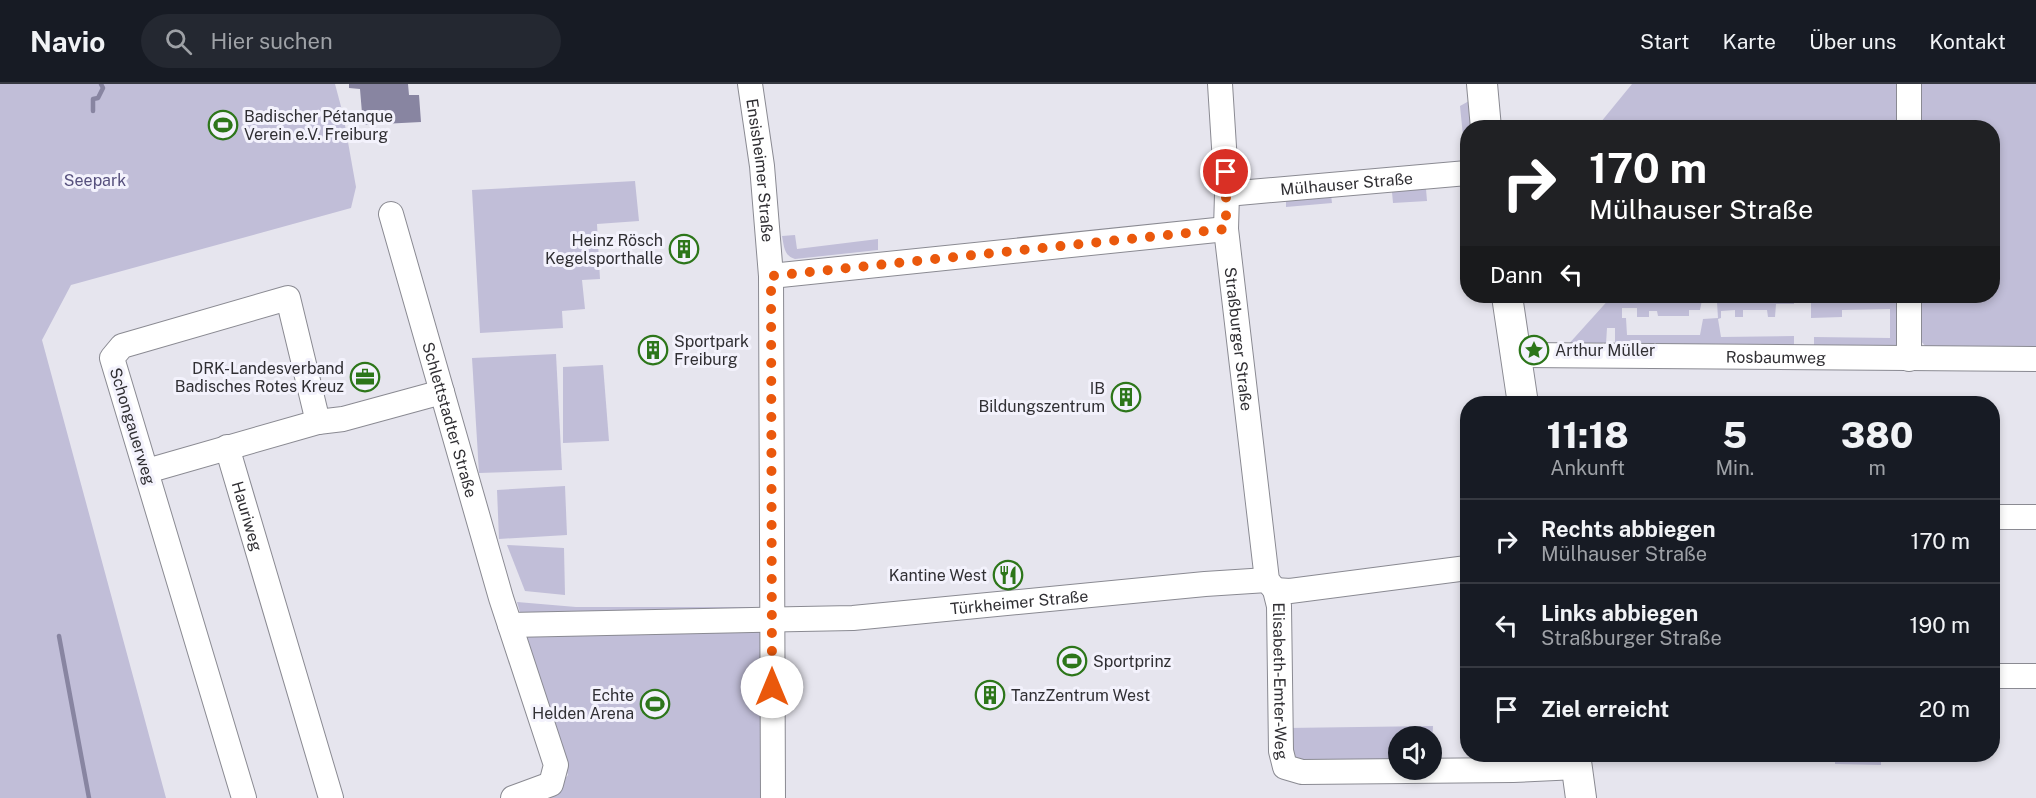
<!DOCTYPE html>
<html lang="de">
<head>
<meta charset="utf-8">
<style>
  :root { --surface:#171b24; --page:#242831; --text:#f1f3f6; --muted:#9ea1a6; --line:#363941 }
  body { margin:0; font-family:"Public Sans",sans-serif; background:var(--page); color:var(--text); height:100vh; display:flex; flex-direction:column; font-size:22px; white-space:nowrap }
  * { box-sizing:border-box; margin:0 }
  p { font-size:20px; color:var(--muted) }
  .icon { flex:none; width:33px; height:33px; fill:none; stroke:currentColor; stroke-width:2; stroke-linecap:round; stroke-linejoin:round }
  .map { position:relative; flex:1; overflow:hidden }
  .sheet { position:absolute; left:1460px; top:312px; width:540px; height:366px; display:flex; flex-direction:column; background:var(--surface); border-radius:24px; box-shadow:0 3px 9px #0003 }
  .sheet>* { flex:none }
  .guide { position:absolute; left:1460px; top:36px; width:540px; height:183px; border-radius:24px; box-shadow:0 3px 9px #0003; background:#202124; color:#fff; overflow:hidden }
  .buttons { position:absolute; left:1388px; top:642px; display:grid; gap:12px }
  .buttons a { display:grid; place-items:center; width:54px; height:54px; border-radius:50%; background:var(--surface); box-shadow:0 3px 9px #0003; font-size:30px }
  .pin { position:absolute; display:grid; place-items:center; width:51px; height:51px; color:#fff; margin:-26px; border:3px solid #fff; border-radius:50%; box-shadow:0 2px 6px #0007 }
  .me { position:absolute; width:66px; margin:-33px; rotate:0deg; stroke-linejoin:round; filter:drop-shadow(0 0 4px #0008) }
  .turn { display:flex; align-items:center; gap:21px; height:126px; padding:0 30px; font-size:27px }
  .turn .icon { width:78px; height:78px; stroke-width:2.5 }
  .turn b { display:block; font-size:42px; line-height:51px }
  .then { display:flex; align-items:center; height:57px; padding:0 30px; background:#0003; gap:12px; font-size:22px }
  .eta { display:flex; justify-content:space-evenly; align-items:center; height:102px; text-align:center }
  .eta b { font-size:36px; font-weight:800; line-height:42px }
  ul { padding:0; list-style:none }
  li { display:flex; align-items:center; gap:18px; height:84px; padding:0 30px; border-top:2px solid var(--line) }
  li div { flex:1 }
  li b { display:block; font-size:22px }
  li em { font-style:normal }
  header { display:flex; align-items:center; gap:36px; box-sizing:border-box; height:84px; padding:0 30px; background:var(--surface); border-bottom:2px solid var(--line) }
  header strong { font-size:28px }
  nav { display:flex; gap:33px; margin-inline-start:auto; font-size:21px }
  .search { width:420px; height:54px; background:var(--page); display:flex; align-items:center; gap:15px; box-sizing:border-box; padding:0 21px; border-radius:33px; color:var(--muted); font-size:22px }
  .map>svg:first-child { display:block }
  .green { fill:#c1bed8; fill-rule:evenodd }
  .water { fill:#8885a1 }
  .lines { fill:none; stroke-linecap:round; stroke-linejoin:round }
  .stream { stroke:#8885a1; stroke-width:4.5 }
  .minor-casing { stroke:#8a8a92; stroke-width:26 }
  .major-casing { stroke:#8a8a92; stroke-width:32 }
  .minor { stroke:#fff; stroke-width:24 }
  .major { stroke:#fff; stroke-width:30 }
  .route { stroke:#ea580c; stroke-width:10; stroke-dasharray:0 18 }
  .labels { text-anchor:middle; stroke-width:6; stroke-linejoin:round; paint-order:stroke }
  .poi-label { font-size:16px; fill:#302f33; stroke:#f3f2fc; text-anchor:start }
  .street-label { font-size:16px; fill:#302f33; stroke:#f3f2fc }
  .park-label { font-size:16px; fill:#56507d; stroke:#f3f2fc }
</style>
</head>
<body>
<header>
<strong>Navio</strong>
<div class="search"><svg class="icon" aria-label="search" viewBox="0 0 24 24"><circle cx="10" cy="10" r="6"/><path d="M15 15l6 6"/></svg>Hier suchen</div>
<nav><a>Start</a><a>Karte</a><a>Über uns</a><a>Kontakt</a></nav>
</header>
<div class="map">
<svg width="2036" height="714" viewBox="0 0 2036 714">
  <rect width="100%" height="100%" fill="#e6e5ee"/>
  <g class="green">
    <path d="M0 0H335L343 30 356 103 351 124 71 201 42 256 166 714H0Z"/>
    <path d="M1632 0H1903V43L1596 44Z"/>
    <path d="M1922 0H2036V265L1927 264 1920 256V212H1992V44L1922 43Z"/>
    <path d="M1469 17 1475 43 1467 44 1466 82 1460 22Z"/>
    <path d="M635 97 639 137 597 140 600 195 582 196 585 225 562 227 563 244 480 249 472 106Z"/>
    <path d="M1426 105 1427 117 1393 119 1392 108Z"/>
    <path d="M1331 111 1332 119 1286 123V115Z"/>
    <path d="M795 151 797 165 878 155V166L795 175C784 172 784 162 782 152Z"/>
    <path d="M1612 212H1804V214H1794V220H1776L1775 233H1768L1767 226H1743V233H1735V226L1721 227V234L1718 235 1721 253 1794 252V266L1615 260V244H1607L1606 260 1566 263ZM1702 216 1717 218 1718 234 1703 235 1700 251H1627L1626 234H1622V224H1637V233H1649V227H1657L1658 232H1689V226H1700Z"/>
    <path d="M1811 212H1902L1901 264 1814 263V253L1890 254V225L1842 226V233L1811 234Z"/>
    <path d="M556 270 562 386 479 389 472 274Z"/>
    <path d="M603 281 609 357 563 359V283Z"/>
    <path d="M565 402 567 451 499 455 497 406Z"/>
    <path d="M507 461 564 464 565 511 525 507Z"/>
    <path d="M517 518 576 523H781L784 714H549L568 691 555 653Z"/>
    <path d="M1433 642 1431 679V652H1398V681L1294 678 1286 644Z"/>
    <path d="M1835 671H1881V681L1835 680Z"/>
  </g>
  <path class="water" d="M349 0H408L409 11H419L421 38 363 41 360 5 349 4Z"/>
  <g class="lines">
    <g class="stream">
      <path d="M93 27V15L98 14 103 4 101 0"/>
      <path d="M59 552 89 714"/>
    </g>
    <g class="minor-casing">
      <g id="minor">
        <path id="s1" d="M750 0 762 82 771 192 773 714"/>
        <path id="s2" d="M1220 0 1227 110 1226 145 1267 496 1275 506 1279 522 1281 667 1285 683 1302 688 1513 686 1577 683"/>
        <path d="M1909 44V0"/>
        <path id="s3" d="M1227 110 1467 89"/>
        <path id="s4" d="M391 130 501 514 556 681 551 700 513 714"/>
        <path d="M771 192 1226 145"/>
        <path id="s5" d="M1516 271 2036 275"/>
        <path d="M1909 275V212"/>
        <path id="s6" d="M227 363 331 714"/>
        <path d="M147 387 318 338 343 335 442 308"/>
        <path d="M1992 433H2036"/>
        <path d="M1275 506 1290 507 1467 484"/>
        <path id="s7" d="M510 541 853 534 1205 500 1267 496"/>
        <path d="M1992 592H2036"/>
        <path d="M244 714 112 274 122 262 288 214 318 338"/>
      </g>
    </g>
    <g class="major-casing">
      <g id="major">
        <path d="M1482 0 1486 44"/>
        <path d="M1507 212 1523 320"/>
        <path d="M1575 670 1581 714"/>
      </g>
    </g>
    <use href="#minor" class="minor"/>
    <use href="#major" class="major"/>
  </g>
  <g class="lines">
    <path class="route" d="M772 603 771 192 1226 145V88"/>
  </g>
  <defs>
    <g id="stadium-ring" transform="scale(1.5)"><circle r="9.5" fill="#f3f2fc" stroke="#2d761a" stroke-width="1.5"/><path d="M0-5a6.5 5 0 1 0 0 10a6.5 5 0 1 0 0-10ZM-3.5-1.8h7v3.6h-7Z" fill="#2d761a"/></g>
    <g id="building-ring" transform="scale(1.5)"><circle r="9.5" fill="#f3f2fc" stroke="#2d761a" stroke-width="1.5"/><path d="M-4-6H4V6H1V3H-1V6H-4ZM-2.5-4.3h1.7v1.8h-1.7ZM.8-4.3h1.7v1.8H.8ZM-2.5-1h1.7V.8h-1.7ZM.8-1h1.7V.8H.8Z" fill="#2d761a"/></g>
    <g id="sight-ring" transform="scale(1.5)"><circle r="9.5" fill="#f3f2fc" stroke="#2d761a" stroke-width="1.5"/><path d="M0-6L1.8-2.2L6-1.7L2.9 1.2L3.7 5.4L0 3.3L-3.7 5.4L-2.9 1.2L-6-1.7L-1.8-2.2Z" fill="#2d761a"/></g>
    <g id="office-ring" transform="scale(1.5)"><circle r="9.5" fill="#f3f2fc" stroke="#2d761a" stroke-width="1.5"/><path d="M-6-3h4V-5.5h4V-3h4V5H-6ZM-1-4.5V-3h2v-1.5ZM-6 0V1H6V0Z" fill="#2d761a"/></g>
    <g id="restaurant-ring" transform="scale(1.5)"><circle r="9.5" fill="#f3f2fc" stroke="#2d761a" stroke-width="1.5"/><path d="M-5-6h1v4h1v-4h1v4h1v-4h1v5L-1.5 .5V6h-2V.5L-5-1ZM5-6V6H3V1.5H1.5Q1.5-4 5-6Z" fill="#2d761a"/></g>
  </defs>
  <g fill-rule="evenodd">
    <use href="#stadium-ring" x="223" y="41"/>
    <use href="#building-ring" x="684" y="165"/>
    <use href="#building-ring" x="653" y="266"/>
    <use href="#sight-ring" x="1534" y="266"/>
    <use href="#office-ring" x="365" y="293"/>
    <use href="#building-ring" x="1126" y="313"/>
    <use href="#restaurant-ring" x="1008" y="491"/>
    <use href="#stadium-ring" x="1072" y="577"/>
    <use href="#building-ring" x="990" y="611"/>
    <use href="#stadium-ring" x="655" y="620"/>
  </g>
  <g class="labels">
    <g class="poi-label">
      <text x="244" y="38">Badischer Pétanque<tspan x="244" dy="18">Verein e.V. Freiburg</tspan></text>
      <text x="663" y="162" text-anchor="end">Heinz Rösch<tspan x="663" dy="18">Kegelsporthalle</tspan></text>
      <text x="674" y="263">Sportpark<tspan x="674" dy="18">Freiburg</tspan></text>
      <text x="1555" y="272">Arthur Müller</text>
      <text x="344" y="290" text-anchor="end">DRK-Landesverband<tspan x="344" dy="18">Badisches Rotes Kreuz</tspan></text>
      <text x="1105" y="310" text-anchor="end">IB<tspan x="1105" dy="18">Bildungszentrum</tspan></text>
      <text x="987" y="497" text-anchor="end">Kantine West</text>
      <text x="1093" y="583">Sportprinz</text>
      <text x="634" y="617" text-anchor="end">Echte<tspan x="634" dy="18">Helden Arena</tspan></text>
      <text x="1011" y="617">TanzZentrum West</text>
    </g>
    <g class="street-label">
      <text dy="6" stroke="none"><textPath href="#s1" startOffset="87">Ensisheimer Straße</textPath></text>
      <text dy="6" stroke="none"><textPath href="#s3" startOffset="120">Mülhauser Straße</textPath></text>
      <text dy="6" stroke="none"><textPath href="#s2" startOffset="256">Straßburger Straße</textPath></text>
      <text dy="6" stroke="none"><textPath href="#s5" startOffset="260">Rosbaumweg</textPath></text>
      <text dy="6" stroke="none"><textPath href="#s4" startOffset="214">Schlettstadter Straße</textPath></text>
      <text transform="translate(133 342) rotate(73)" y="6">Schongauerweg</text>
      <text dy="6" stroke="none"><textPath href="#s6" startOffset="72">Hauriweg</textPath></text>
      <text dy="6" stroke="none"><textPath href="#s7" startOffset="510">Türkheimer Straße</textPath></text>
      <text dy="6" stroke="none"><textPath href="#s2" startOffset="603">Elisabeth-Emter-Weg</textPath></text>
    </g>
    <g class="park-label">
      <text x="95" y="102">Seepark</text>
    </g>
  </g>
</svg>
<div class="buttons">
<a><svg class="icon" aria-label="sound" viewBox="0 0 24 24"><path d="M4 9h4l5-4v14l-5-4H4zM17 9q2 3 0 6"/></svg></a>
</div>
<div class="pin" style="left:1226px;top:88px;background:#d93025"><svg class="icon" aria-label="arrive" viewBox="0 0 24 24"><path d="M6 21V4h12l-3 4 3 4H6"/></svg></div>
<svg class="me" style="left:772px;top:603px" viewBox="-20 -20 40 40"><circle r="19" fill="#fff"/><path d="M0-13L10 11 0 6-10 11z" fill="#ea580c"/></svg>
<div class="guide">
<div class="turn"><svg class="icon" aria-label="right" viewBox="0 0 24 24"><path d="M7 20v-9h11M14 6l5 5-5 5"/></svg><div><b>170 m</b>Mülhauser Straße</div></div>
<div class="then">Dann<svg class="icon" aria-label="left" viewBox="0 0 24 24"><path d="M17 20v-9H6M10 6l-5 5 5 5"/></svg></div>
</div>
<section class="sheet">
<div class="eta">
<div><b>11:18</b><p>Ankunft</p></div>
<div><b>5</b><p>Min.</p></div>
<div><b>380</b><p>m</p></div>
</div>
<ul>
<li><svg class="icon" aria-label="right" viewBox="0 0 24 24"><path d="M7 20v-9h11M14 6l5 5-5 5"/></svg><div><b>Rechts abbiegen</b><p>Mülhauser Straße</p></div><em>170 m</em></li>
<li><svg class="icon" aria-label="left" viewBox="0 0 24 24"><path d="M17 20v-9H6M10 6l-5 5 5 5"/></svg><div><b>Links abbiegen</b><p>Straßburger Straße</p></div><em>190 m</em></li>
<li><svg class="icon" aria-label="arrive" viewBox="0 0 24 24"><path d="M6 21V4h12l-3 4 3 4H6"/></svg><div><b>Ziel erreicht</b></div><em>20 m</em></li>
</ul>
</section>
</div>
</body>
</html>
